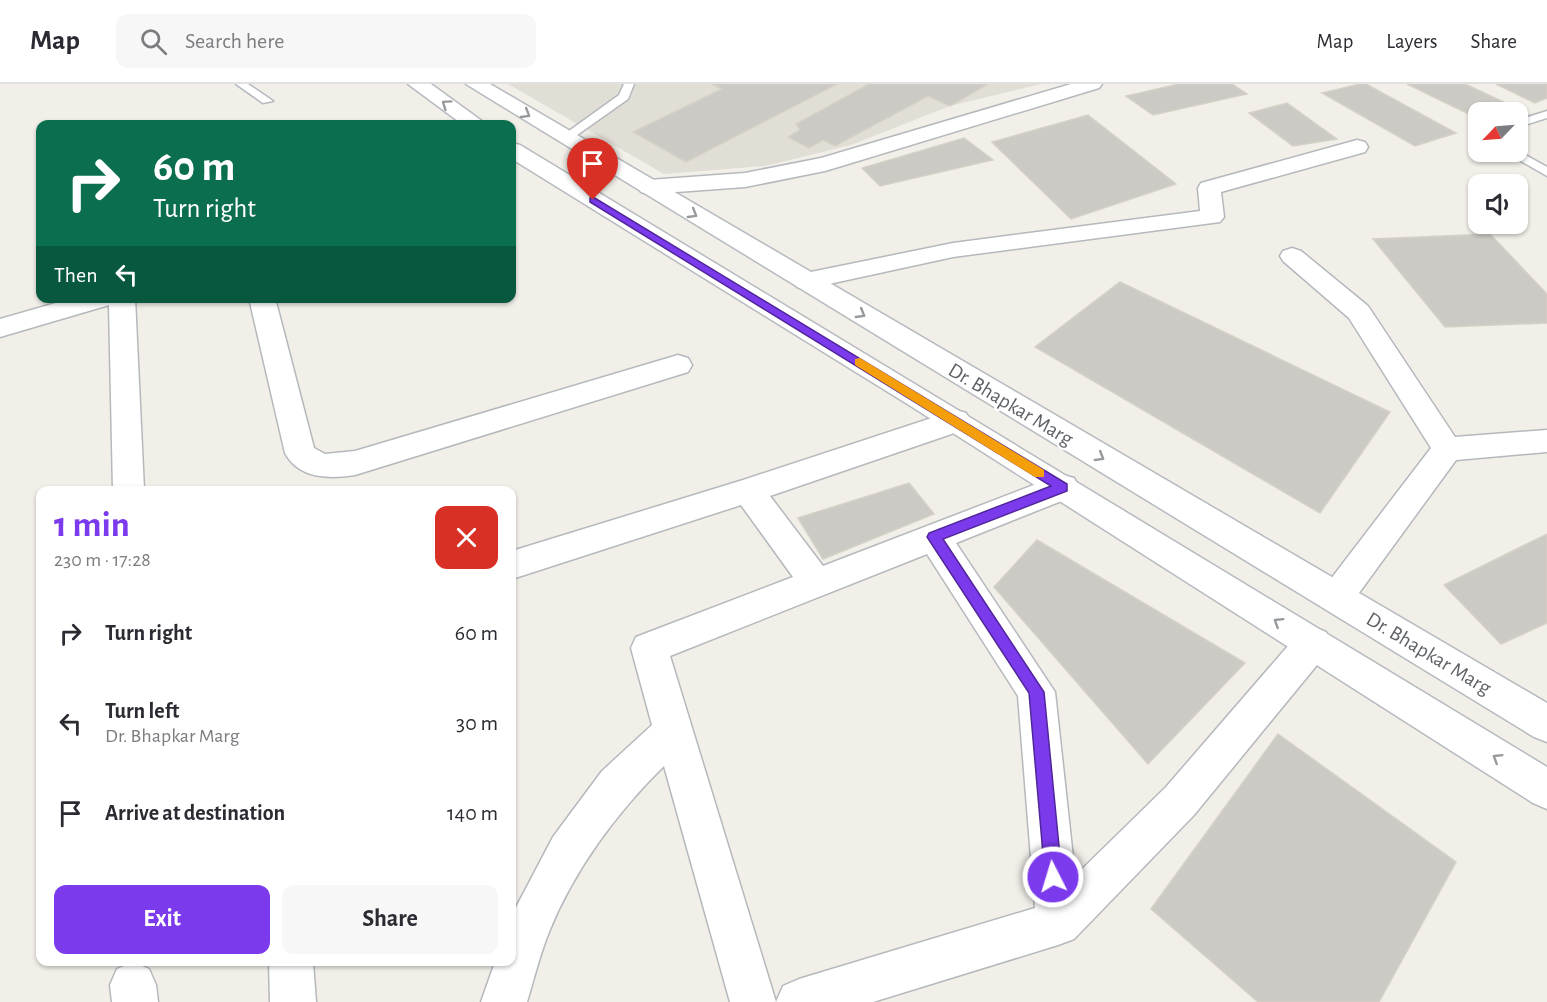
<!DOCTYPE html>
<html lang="en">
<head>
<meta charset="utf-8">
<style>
  :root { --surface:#fff; --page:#f7f7f7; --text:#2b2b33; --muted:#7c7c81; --line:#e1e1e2; --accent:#7c3aed }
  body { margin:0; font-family:"Alegreya Sans",sans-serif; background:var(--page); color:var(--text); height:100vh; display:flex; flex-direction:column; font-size:22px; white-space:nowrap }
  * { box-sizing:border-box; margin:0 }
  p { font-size:20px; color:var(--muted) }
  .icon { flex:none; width:33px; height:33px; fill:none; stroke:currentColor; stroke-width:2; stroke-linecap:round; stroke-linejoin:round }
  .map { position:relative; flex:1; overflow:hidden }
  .sheet { position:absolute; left:36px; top:402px; width:480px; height:480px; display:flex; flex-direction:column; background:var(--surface); border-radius:12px; box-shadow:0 2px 4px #0004 }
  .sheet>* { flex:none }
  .hud { position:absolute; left:36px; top:36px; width:480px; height:183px; border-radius:12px; box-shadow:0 2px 4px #0004; background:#0b6e4f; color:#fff; overflow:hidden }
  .needle { width:39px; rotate:245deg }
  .buttons { position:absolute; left:1468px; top:18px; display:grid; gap:12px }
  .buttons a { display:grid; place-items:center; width:60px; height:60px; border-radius:12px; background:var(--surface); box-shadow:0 2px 4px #0004; font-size:30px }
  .pin { position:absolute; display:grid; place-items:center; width:51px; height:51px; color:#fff; margin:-62px -26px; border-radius:50% 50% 50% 0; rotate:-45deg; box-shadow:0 0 6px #0007 }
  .pin .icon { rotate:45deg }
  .me { position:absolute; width:66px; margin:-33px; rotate:355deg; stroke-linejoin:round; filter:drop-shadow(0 0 4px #0008) }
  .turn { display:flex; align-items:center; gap:21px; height:126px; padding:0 18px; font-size:27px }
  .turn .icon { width:78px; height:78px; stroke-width:2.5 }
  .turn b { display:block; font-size:42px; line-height:51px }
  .then { display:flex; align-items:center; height:57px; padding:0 18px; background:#0003; gap:12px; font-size:22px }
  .round { display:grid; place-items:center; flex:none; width:63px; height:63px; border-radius:12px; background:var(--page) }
  .summary { display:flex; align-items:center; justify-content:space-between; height:102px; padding:0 18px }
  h1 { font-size:36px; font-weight:600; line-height:45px; color:var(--accent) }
  .primary-button { display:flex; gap:12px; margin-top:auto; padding:12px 18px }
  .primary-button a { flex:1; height:69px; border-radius:12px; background:var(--accent); color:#fff; font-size:24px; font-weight:600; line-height:69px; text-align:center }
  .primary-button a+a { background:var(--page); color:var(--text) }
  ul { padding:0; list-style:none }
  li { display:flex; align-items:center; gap:18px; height:90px; padding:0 18px }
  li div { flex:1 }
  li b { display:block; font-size:22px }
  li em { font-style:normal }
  header { display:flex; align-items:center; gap:36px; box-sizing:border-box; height:84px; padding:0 30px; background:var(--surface); border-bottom:2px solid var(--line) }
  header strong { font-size:28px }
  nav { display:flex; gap:33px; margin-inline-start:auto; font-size:21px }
  .search { width:420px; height:54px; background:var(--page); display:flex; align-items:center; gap:15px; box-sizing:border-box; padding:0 21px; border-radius:12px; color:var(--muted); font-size:22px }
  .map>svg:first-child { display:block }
  .education { fill:#e1ded6 }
  .building { fill:#cccac5; stroke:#d6d1c6; stroke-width:1.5 }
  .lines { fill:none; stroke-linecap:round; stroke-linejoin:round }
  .lane-casing { stroke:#b5b8bc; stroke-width:3 }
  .street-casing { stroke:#b5b8bc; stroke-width:3 }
  .secondary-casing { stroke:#b6babf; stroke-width:3 }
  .lane { fill:#fff; fill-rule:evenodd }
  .street { fill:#fff; fill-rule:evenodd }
  .secondary { fill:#fff; fill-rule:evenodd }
  .oneway { stroke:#979a9d }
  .route { fill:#7c3aed; stroke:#51269a; stroke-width:1.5 }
  .slow { fill:#f59e0b }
  .labels { text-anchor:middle; stroke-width:5; stroke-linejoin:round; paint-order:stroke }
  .street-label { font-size:21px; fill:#5f6368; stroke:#fff }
</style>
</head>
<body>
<header>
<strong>Map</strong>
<div class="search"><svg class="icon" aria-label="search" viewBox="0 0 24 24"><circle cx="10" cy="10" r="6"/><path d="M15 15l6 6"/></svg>Search here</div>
<nav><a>Map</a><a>Layers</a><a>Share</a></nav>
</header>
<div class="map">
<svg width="1547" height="918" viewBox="0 0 1547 918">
  <rect width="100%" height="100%" fill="#f1efe8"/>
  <path class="education" d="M508 0H1041L950 22 851 61 765 82 664 90Z"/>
  <g class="building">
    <path d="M712 0H837L686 78 633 48 722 5Z"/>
    <path d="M869 0H988L950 22 928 12 835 62 823 56 809 64 788 53 800 46 796 40Z"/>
    <path d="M1179 0H1232L1247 10 1153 31 1126 12Z"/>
    <path d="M1360 0H1366L1456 49 1415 62 1322 9Z"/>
    <path d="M1407 0H1465L1523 27 1479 28V35Z"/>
    <path d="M1496 0H1547V14L1535 19Z"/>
    <path d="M1287 19 1337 55 1293 62 1249 29Z"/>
    <path d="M1088 31 1176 100 1071 135 992 58Z"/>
    <path d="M964 54 993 76 880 102 862 84Z"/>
    <path d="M1490 150 1547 210V239L1445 243 1373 155Z"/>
    <path d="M1120 198 1390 328 1320 429 1035 263Z"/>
    <path d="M909 399 934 430 823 475 798 434Z"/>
    <path d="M1547 450V539L1501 560 1444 501Z"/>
    <path d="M1037 456 1245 579 1148 680 994 503Z"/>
    <path d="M1278 650 1456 778 1379 918H1258L1151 825Z"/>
  </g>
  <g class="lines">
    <g class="lane-casing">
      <g id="lane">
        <path d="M236 0H248L273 17 263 19Z"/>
        <path d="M624 0H634L628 15 570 56H562V52L619 11Z"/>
        <path d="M1547 27V34L1518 43V36Z"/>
        <path d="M1518 67 1547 83V92L1505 68Z"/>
      </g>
    </g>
    <g class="street-casing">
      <g id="street">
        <path d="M1071 0H1102L1099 4 825 87 745 103 649 110 641 108 638 103 641 98 649 96 745 89 821 74Z"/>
        <path d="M1357 56 1365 58 1368 63 1365 68 1221 108 1224 133 1220 138 953 173 806 205 797 203 793 197 797 191 806 189 953 159 1200 127 1198 104 1201 99Z"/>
        <path d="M1292 164 1301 167 1368 222 1455 353 1547 346V368L1456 376 1348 524 1336 529 1324 524 1319 514 1324 504 1431 364 1349 234 1283 177 1280 172 1283 167Z"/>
        <path d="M73 214H135L144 406H113L109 221 0 253V235Z"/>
        <path d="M249 214H275L314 364 325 370 355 367 678 271 688 274 692 281 688 288 355 391C329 395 299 395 285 369Z"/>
        <path d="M956 326 966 329 971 337 966 345 770 412 823 482 1052 394 1063 391 1074 394 1079 403 1074 412 956 459 1055 608 1075 792 1166 703 1300 548 1313 543 1326 548 1331 559 1326 570 1194 731 1074 855 1058 861 873 918H730L664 682C617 728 574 786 549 848 540 870 534 895 527 918H481L495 878H512V831L553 753 602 687 652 641 631 564 636 553 793 493 741 421 512 495V467L743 396ZM927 470 1018 612 1035 824 799 895 783 902 776 918 670 572Z"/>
        <path d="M133 878 149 885 156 901 158 918H112L110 901 117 885Z"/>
        <path d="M269 878H313L316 918H270Z"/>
      </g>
    </g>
    <g class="secondary-casing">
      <g id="secondary">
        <path d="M408 0H431L486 40H462Z"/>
        <path d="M466 0H490L1547 619V658L1534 653Z"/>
        <path d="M512 59 520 61 1547 683V725L1533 719 909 321 512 75Z"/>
      </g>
    </g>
    <use href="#lane" class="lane"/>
    <use href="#street" class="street"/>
    <use href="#secondary" class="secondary"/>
  </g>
  <defs><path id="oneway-chevron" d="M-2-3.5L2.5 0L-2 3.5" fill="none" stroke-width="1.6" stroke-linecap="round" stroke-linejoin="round" transform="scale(1.5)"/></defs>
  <g class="oneway">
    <use href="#oneway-chevron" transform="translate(446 20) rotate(-145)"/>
    <use href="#oneway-chevron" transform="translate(526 30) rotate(31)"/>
    <use href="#oneway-chevron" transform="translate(693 130) rotate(31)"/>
    <use href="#oneway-chevron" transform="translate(861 230) rotate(31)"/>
    <use href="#oneway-chevron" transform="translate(1100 373) rotate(31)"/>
    <use href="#oneway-chevron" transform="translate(1278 538) rotate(-148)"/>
    <use href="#oneway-chevron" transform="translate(1497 674) rotate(-148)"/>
  </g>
  <path class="route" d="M593 113 1067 400V407L943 455 1044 608 1062 793 1060 799 1053 801 1047 799 1045 793 1029 609 927 453 929 449 1051 402 590 118V114Z"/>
  <path class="slow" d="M860 274 1044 386V393H1035L855 281V275Z"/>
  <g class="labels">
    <g class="street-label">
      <text transform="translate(1011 320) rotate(31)" y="7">Dr. Bhapkar Marg</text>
      <text transform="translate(1429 569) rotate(31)" y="7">Dr. Bhapkar Marg</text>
    </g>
  </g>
</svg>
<div class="buttons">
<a><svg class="needle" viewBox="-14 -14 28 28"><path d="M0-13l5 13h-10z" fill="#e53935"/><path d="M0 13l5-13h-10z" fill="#7c7c81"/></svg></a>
<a><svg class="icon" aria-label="sound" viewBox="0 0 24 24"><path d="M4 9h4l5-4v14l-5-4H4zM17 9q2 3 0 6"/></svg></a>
</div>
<div class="pin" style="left:593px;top:116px;background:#d93025"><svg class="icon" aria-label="arrive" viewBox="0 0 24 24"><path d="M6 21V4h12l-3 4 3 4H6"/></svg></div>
<svg class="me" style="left:1053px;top:793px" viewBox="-20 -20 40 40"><circle r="17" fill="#7c3aed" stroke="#fff" stroke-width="3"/><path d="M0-11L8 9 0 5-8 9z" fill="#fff"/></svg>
<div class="hud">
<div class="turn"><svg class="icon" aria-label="right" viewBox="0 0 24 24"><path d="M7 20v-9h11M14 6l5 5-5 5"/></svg><div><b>60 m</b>Turn right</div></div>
<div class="then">Then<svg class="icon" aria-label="left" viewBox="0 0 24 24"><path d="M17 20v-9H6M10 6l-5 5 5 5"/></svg></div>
</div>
<section class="sheet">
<div class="summary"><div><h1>1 min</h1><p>230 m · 17:28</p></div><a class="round" style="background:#d93025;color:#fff"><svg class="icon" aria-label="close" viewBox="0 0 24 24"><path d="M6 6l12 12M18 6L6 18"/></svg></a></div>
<ul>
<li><svg class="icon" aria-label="right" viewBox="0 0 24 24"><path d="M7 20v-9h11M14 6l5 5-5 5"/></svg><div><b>Turn right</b></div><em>60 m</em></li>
<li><svg class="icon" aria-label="left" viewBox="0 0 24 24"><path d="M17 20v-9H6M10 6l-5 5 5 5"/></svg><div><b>Turn left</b><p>Dr. Bhapkar Marg</p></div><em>30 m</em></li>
<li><svg class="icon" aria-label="arrive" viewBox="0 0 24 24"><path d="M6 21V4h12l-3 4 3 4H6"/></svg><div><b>Arrive at destination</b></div><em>140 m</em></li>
</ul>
<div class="primary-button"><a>Exit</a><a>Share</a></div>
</section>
</div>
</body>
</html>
